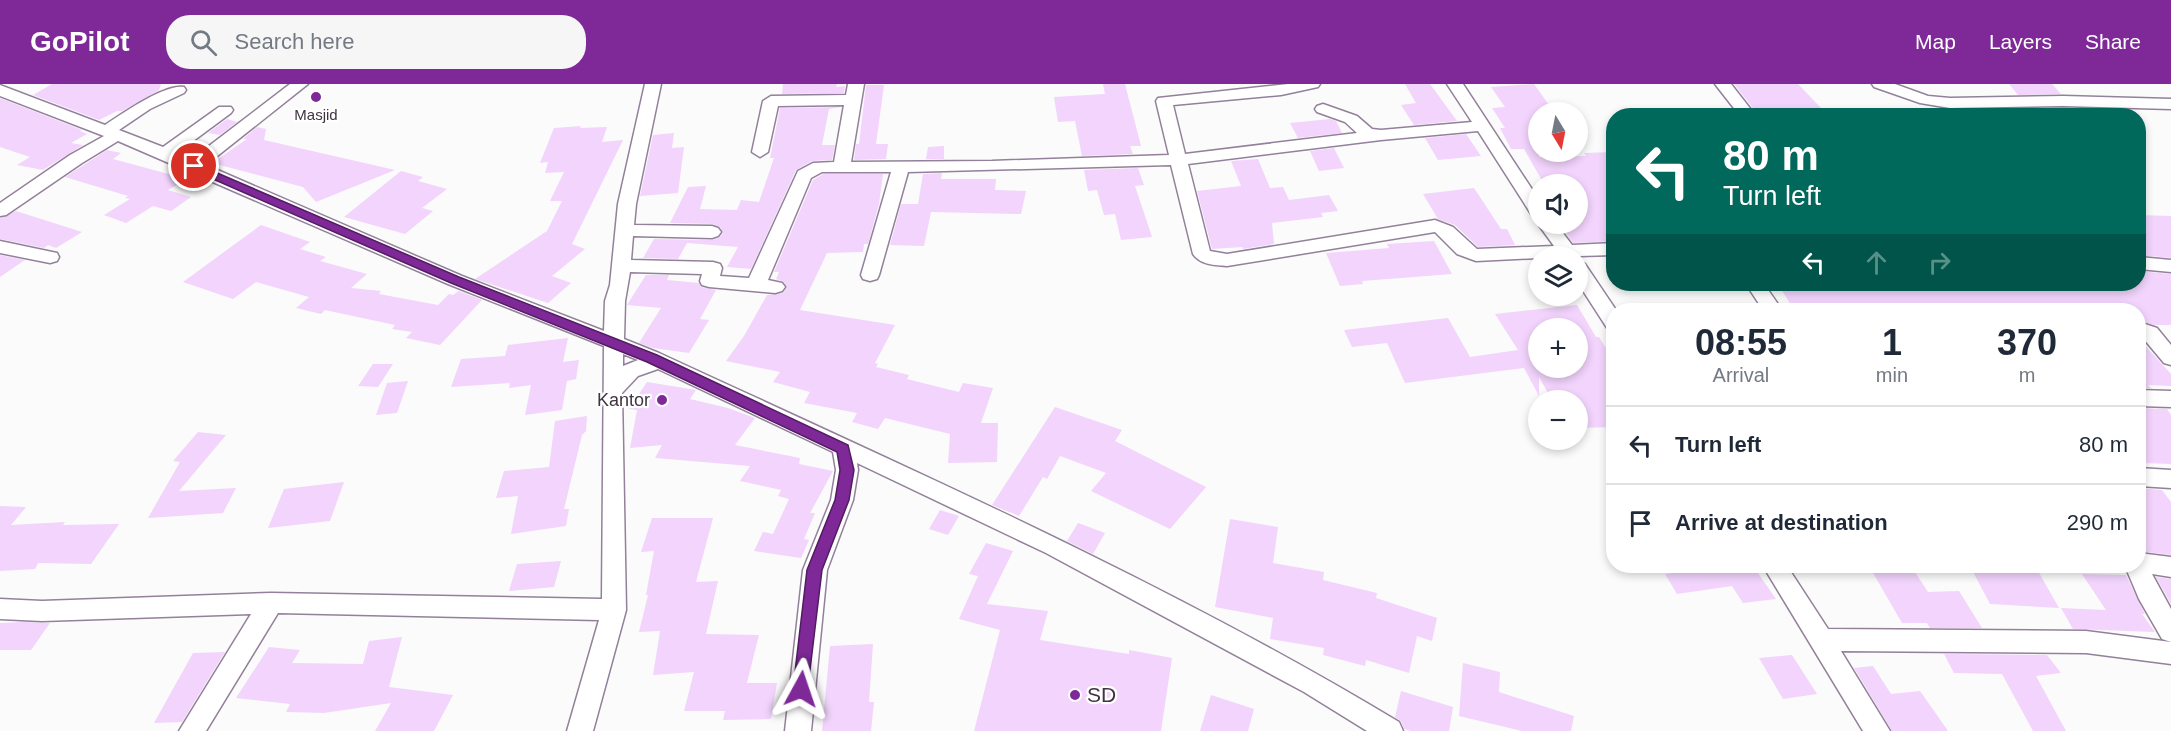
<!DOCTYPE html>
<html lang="en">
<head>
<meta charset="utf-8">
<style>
  :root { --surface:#fff; --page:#f6f6f7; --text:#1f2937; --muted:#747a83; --line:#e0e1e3; --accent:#7e2997 }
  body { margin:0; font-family:Arial,sans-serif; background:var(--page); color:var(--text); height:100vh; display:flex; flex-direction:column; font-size:22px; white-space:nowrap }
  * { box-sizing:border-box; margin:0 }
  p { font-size:20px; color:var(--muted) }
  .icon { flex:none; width:33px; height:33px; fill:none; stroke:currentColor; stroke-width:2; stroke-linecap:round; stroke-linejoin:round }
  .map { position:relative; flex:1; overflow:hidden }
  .drawer { position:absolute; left:1606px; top:219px; width:540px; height:270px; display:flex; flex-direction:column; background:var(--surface); border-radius:24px; box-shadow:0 3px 9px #0003 }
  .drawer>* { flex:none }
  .top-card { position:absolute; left:1606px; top:24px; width:540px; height:183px; border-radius:24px; box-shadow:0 3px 9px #0003; background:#00695c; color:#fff; overflow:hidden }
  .needle { width:39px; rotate:170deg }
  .tools { position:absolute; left:1528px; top:18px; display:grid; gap:12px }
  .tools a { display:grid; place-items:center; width:60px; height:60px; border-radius:50%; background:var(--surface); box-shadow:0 3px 9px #0003; font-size:30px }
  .pin { position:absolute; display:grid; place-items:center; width:51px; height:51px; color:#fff; margin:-26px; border:3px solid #fff; border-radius:50%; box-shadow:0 2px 6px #0007 }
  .me { position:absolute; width:66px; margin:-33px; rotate:5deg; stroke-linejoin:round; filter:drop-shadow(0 0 4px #0008) }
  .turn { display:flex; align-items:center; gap:21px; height:126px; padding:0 18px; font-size:27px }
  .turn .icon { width:78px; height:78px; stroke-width:2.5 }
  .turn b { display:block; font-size:42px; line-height:51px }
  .lanes { display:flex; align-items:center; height:57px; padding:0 18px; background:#0003; justify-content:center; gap:30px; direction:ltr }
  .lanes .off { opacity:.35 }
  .eta { display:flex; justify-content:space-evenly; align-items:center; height:102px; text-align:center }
  .eta b { font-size:36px; font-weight:700; line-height:42px }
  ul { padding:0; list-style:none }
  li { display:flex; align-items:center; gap:18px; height:78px; padding:0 18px; border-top:2px solid var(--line) }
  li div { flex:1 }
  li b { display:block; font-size:22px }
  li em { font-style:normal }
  header { display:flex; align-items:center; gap:36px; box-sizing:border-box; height:84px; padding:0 30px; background:var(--accent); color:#fff }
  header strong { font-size:28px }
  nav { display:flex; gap:33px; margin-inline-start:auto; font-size:21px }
  .search { width:420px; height:54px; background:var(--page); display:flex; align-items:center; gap:15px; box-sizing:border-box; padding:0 21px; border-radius:24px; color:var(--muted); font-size:22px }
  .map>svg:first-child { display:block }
  .building { fill:#f2d4fc; fill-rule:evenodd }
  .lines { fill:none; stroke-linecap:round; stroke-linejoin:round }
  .street-casing { stroke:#93809a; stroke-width:3 }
  .street { fill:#fff; fill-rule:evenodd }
  .route { fill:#7e2997; stroke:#521b62; stroke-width:1.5 }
  .poi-dot { fill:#7e2997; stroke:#fff; stroke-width:2 }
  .labels { text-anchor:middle; stroke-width:4.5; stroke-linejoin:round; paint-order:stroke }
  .far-poi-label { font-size:15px; fill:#3e3540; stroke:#fff }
  .poi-label { font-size:18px; fill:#3e3540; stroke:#fff; text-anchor:end }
  .near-poi-label { font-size:21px; fill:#3e3540; stroke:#fff; text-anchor:start }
</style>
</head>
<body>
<header>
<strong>GoPilot</strong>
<div class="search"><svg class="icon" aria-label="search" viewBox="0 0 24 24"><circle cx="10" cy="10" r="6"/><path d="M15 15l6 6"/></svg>Search here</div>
<nav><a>Map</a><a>Layers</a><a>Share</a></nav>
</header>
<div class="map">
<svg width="2171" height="647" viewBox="0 0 2171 647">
  <rect width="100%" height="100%" fill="#fbfbfb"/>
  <g class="building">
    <path d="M52 0H161L159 6 122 27H117L99 36 33 11Z"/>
    <path d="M783 0H837L836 3 845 2 844 9 782 10Z"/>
    <path d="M1103 0H1125L1141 62H1130L1133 70 1082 72 1075 37 1058 38 1054 13 1105 10Z"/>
    <path d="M1405 0H1430L1457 37 1414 41 1401 21 1416 19Z"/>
    <path d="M1534 0 1554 28H1539V73L1586 72 1584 69 1614 68V157L1573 159 1560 140H1578V100H1544L1524 65H1511L1500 44H1505L1492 24 1505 23 1491 3Z"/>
    <path d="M1734 0H1798L1821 24 1756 28Z"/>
    <path d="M2009 0H2052L2061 10 2018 11Z"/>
    <path d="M866 1H884L876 60H888L886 75 854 76 856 60H859Z"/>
    <path d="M0 14 82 46 80 47 87 50 71 59 83 61 43 86 17 81 30 73 0 63Z"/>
    <path d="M841 23 829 25 822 61H835L832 76 812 77 796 86 751 185 727 183 738 163 687 159 678 175 643 174 654 155 712 156 719 154 723 149 720 143 713 140 670 139 688 103 706 102 700 125 737 126 741 116 759 118 774 74H770L780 24Z"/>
    <path d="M2063 24 2074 25 2081 32H2037L2031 25Z"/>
    <path d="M227 35 237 38 220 51 208 49Z"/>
    <path d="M1330 35 1336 37 1342 49 1298 54 1290 39Z"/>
    <path d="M581 42 580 44 607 43 602 58 623 56 572 160 585 165 552 192 571 199 548 219 475 195 547 147 562 117H550L564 88 545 89 548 78 540 79 554 44Z"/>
    <path d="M257 43 266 45 264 56 395 86 316 118 303 103 212 79 247 55H243Z"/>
    <path d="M674 49 672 64 684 63 678 109 640 112 653 51Z"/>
    <path d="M1466 50 1481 72 1438 76 1425 54Z"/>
    <path d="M944 62V75H926L928 63Z"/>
    <path d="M1334 64 1344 84 1319 87 1310 67Z"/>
    <path d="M107 66 121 69 113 75 187 95 168 106 191 113 171 127 153 122 126 139 104 131 130 115 125 114 128 112 65 93Z"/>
    <path d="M1258 75 1270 104 1283 103 1289 116 1329 111 1338 127 1321 129 1323 133 1272 139 1274 160 1243 165 1242 163 1212 165 1197 107 1241 102 1231 77Z"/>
    <path d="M1138 84 1144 101 1135 102 1152 153 1121 156 1115 130 1104 131 1097 106 1088 107 1084 86Z"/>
    <path d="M401 87 423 93 418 97 447 105 422 124 433 127 405 150 344 133Z"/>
    <path d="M942 89 941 95H996L995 106 1026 107 1021 130 931 128 924 162 890 161 901 120H918L923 90Z"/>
    <path d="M823 90H883L879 120 868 160H864L863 168 827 169 800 226 895 241 875 279 878 280 876 283 909 291 907 295 959 308 963 299 993 304 981 339H998L997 378 948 379 950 350 885 334 878 345 852 338 857 329 804 319 810 308 773 298 780 288 726 277 744 252 767 211 783 209 787 204 784 198 776 195 779 188H774L813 96Z"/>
    <path d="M1474 104 1501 145H1507L1515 161 1478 163 1455 141 1438 135 1423 110Z"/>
    <path d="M16 127 82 148 56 164 48 161 44 164 0 155V134Z"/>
    <path d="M2139 131 2171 132V174L2139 171Z"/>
    <path d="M261 141 310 158 300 165 326 173 320 177 367 190 351 204 381 207 379 210 438 221 449 210 453 211 459 207 482 216 440 261 406 254 412 248 392 245 395 241 325 226 321 230 296 224 309 213 256 198 233 215 183 198Z"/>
    <path d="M1434 157 1452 190 1362 197 1363 200 1340 202 1326 169 1389 164 1387 160Z"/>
    <path d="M0 171 25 176 0 193Z"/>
    <path d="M2139 187 2171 190V241H2154L2139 236V226H1794L1778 200H2139Z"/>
    <path d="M646 191H669L667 196 699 199 701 203 716 206 700 235 709 236 689 269 653 264 639 259 661 224 627 221Z"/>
    <path d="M1577 221 1596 253H1599L1614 277V343L1578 344V316H1552L1539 293V312L1524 284 1405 299 1387 259 1352 263 1344 246 1448 234 1470 273 1518 266 1495 230ZM1539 244H1578V284H1539Z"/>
    <path d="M568 254 563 278 579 276 576 295 567 297 562 326 525 331 531 301 509 304 510 299 451 303 461 275 505 272 508 261Z"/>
    <path d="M2139 255 2171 290V302L2148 301 2151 304H2139Z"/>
    <path d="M373 280H393L378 303 358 302Z"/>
    <path d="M408 297 397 329 376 331 387 299Z"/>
    <path d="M647 298 696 306 690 315 728 324 755 334 735 361 800 374 799 380 833 387 810 429H815L804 455 809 456 801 474 754 467 763 448 773 450 789 415 778 412 781 406 740 397 750 382 655 374 662 361 630 364 637 326 629 325Z"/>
    <path d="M1055 323 1122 346 1115 357 1206 403 1170 445 1091 407 1106 389 1060 372 1047 395 1043 393 1019 432 992 421Z"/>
    <path d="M2139 324 2167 325 2171 331V380L2144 379 2146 382H2139Z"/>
    <path d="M587 332 586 347 582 351 564 425H569L566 442 511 450 518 412 496 414 504 387 549 383 555 337Z"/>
    <path d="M198 348 226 351 179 407 236 404 223 429 148 434 180 378 173 377Z"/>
    <path d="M344 398 330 437 268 444 284 405Z"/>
    <path d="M2139 404 2162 406 2171 418V471L2139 467Z"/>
    <path d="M0 422 26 423 11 441 65 438 63 441 119 440 91 480 38 479 35 485 0 487Z"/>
    <path d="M940 426 959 432 948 451 929 445Z"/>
    <path d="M652 434H713L696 498 718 497 706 550 759 551 747 599H777L771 635 723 636 725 627H684L694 588 653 591 660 547 639 548 648 511H646L654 467 641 468Z"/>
    <path d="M1230 435 1278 443 1273 479 1324 488 1323 496 1377 509 1376 514 1437 534 1432 557 1417 552 1409 589 1366 576 1365 582 1323 571 1324 564 1270 555 1273 534 1215 523Z"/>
    <path d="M1078 439 1105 449 1093 470 1067 457Z"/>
    <path d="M986 459 1013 467 987 520 1048 527 1040 556 1129 570V566L1172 574 1161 647H974L1000 546 959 535 978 492 969 490Z"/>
    <path d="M561 477 554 503 509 507 517 480Z"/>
    <path d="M1691 482H1753L1776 515 1743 519 1732 502 1677 510 1665 490 1694 486Z"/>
    <path d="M1869 482H1911L1928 508 1959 507 1982 544H1930L1927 539H1902Z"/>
    <path d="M1971 484 2038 487 2059 524 1990 520Z"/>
    <path d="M2082 490 2126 491 2145 530H2142L2155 548 2073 545 2061 524 2106 526Z"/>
    <path d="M2156 493 2171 495V520Z"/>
    <path d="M0 539 25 538 50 539 31 566H0Z"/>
    <path d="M402 553 389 603 453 611 434 647H375L391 619 324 629 286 628 290 620 236 614 269 563 300 566 292 579 363 580 369 557Z"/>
    <path d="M873 560 869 618H874L871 647H822L830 562Z"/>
    <path d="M225 568 182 638 154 639 193 569Z"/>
    <path d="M1944 570 2047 571 2061 589 2036 592 2066 647H2033L2002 590 1954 589Z"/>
    <path d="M1792 571 1817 610 1783 615 1759 574Z"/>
    <path d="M1463 579 1500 588 1499 608 1574 632 1571 647H1522L1459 632Z"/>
    <path d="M1873 582 1891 610 1920 607 1948 647H1892L1854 584Z"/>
    <path d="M1401 607 1453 623 1449 647H1411L1404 645 1401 637 1395 633Z"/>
    <path d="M1211 611 1254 625 1248 647H1200Z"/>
  </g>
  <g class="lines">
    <g class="street-casing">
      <g id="street">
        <path d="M290 0H308L206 81 462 192 604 247 605 217 610 201 618 120 645 0H661L636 120 634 141 712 142 718 144 721 148 718 152 712 154 633 152 631 176 713 178 720 180 722 184 720 192 749 194 798 87 813 79 834 78 844 21 778 22 768 68 760 73 752 68 763 17 771 12 846 11 848 0H864L851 78 992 77 1169 71 1156 17 1158 14 1288 0H1320L1318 3 1281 11 1173 21 1185 70 1357 49 1345 38 1317 28 1315 25 1317 22 1323 20 1357 32 1372 45 1381 46 1472 38 1447 0H1463L1539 116V135L1533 133 1478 47 1381 56 1188 80 1210 167 1227 170 1435 136 1453 143 1477 165 1554 162 1538 140 1539 139 1556 140 1572 161 1614 159V171L1580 172 1578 175V172L1476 177 1457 170 1435 148 1227 182C1214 181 1201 181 1193 170L1171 81 908 88 879 191 877 195 870 197 863 195 861 191 891 88H822L811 94 768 196 782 199 785 203 782 207 775 209 709 203 702 201 700 197 702 190 630 188 625 217 624 255 659 269C910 385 1163 496 1399 638L1403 647H1367L1304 608 1046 469 857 379 858 386 853 416 827 486 811 647H785L803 486 831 416 836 386 833 368 658 285 638 292 622 309 626 526 593 647H567L599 536 278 529 206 647H179L251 530 42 537 0 535V515L42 517 271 509 602 515 604 262 448 200 118 57 82 79 6 131 0 132V119L70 71 104 52 0 12V1L105 41C122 30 164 0 184 3L186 6 184 9 150 25 119 46 163 63 219 23H231L233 26 231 29 177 69 192 75ZM623 270 638 276 623 282Z"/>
        <path d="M1715 0H1731L1756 32H1740Z"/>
        <path d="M1872 0H1895L1928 12 1950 14 2063 12 2171 15V25L2063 22 1950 24 1920 19 1874 3Z"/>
        <path d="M0 157 57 169 59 173 57 177 50 179 0 169Z"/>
        <path d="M2139 173 2171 176V188L2139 185Z"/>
        <path d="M1578 178 1585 180 1616 226 1614 246 1607 244 1578 199Z"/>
        <path d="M1746 200H1764L1782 226H1763Z"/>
        <path d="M2139 238 2157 244 2171 261V281L2164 279 2143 254 2139 252Z"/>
        <path d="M2139 306 2171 307V323L2139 322Z"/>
        <path d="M2139 384 2171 386V404L2139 402Z"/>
        <path d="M2139 469 2171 473V493L2152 490 2171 525V558L2162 555 2139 515 2125 482H2139Z"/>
        <path d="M1763 482H1787L1828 545 2086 547 2171 558V580L2086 569 1841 567 1890 647H1863Z"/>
      </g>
    </g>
    <use href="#street" class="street"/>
  </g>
  <path class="route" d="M194 79 459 193 657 271 848 361 854 386 849 416 822 486 807 611 801 613 795 611 793 605 807 486 835 416 840 386 837 368 647 278 451 199 190 85 188 82Z"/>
  <g class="poi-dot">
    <circle cx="316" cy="13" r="6"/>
    <circle cx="662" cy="316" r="6"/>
    <circle cx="1075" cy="611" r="6"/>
  </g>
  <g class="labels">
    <g class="far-poi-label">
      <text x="316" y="36">Masjid</text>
    </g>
    <g class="poi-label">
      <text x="650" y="322">Kantor</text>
    </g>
    <g class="near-poi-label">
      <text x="1087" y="618">SD</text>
    </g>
  </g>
</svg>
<div class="tools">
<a><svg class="needle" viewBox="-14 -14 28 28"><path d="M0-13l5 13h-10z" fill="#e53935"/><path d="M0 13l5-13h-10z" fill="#747a83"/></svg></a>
<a><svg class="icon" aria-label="sound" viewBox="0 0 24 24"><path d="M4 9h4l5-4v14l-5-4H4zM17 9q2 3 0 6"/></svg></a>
<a><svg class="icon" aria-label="layers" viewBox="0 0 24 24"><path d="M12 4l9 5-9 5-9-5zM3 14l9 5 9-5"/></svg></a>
<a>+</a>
<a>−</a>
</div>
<div class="pin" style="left:194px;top:82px;background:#d93025"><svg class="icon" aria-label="arrive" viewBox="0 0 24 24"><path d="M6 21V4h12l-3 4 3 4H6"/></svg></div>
<svg class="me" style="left:801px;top:605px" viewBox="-20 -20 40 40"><path d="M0-17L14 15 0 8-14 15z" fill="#7e2997" stroke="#fff" stroke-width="4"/></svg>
<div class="top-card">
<div class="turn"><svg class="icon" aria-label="left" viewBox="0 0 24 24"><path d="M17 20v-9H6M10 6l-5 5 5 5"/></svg><div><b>80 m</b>Turn left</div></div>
<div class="lanes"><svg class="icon" aria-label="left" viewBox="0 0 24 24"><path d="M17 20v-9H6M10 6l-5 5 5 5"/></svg><svg class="icon off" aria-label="ahead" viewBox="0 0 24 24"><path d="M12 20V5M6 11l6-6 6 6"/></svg><svg class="icon off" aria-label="right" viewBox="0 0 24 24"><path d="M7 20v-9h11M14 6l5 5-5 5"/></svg></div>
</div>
<section class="drawer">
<div class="eta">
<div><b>08:55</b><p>Arrival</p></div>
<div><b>1</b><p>min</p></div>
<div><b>370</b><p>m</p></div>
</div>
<ul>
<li><svg class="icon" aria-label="left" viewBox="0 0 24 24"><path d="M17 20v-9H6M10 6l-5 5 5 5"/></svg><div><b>Turn left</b></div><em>80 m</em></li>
<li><svg class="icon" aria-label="arrive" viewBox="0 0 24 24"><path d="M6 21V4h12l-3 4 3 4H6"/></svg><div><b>Arrive at destination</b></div><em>290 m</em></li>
</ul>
</section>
</div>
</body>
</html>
